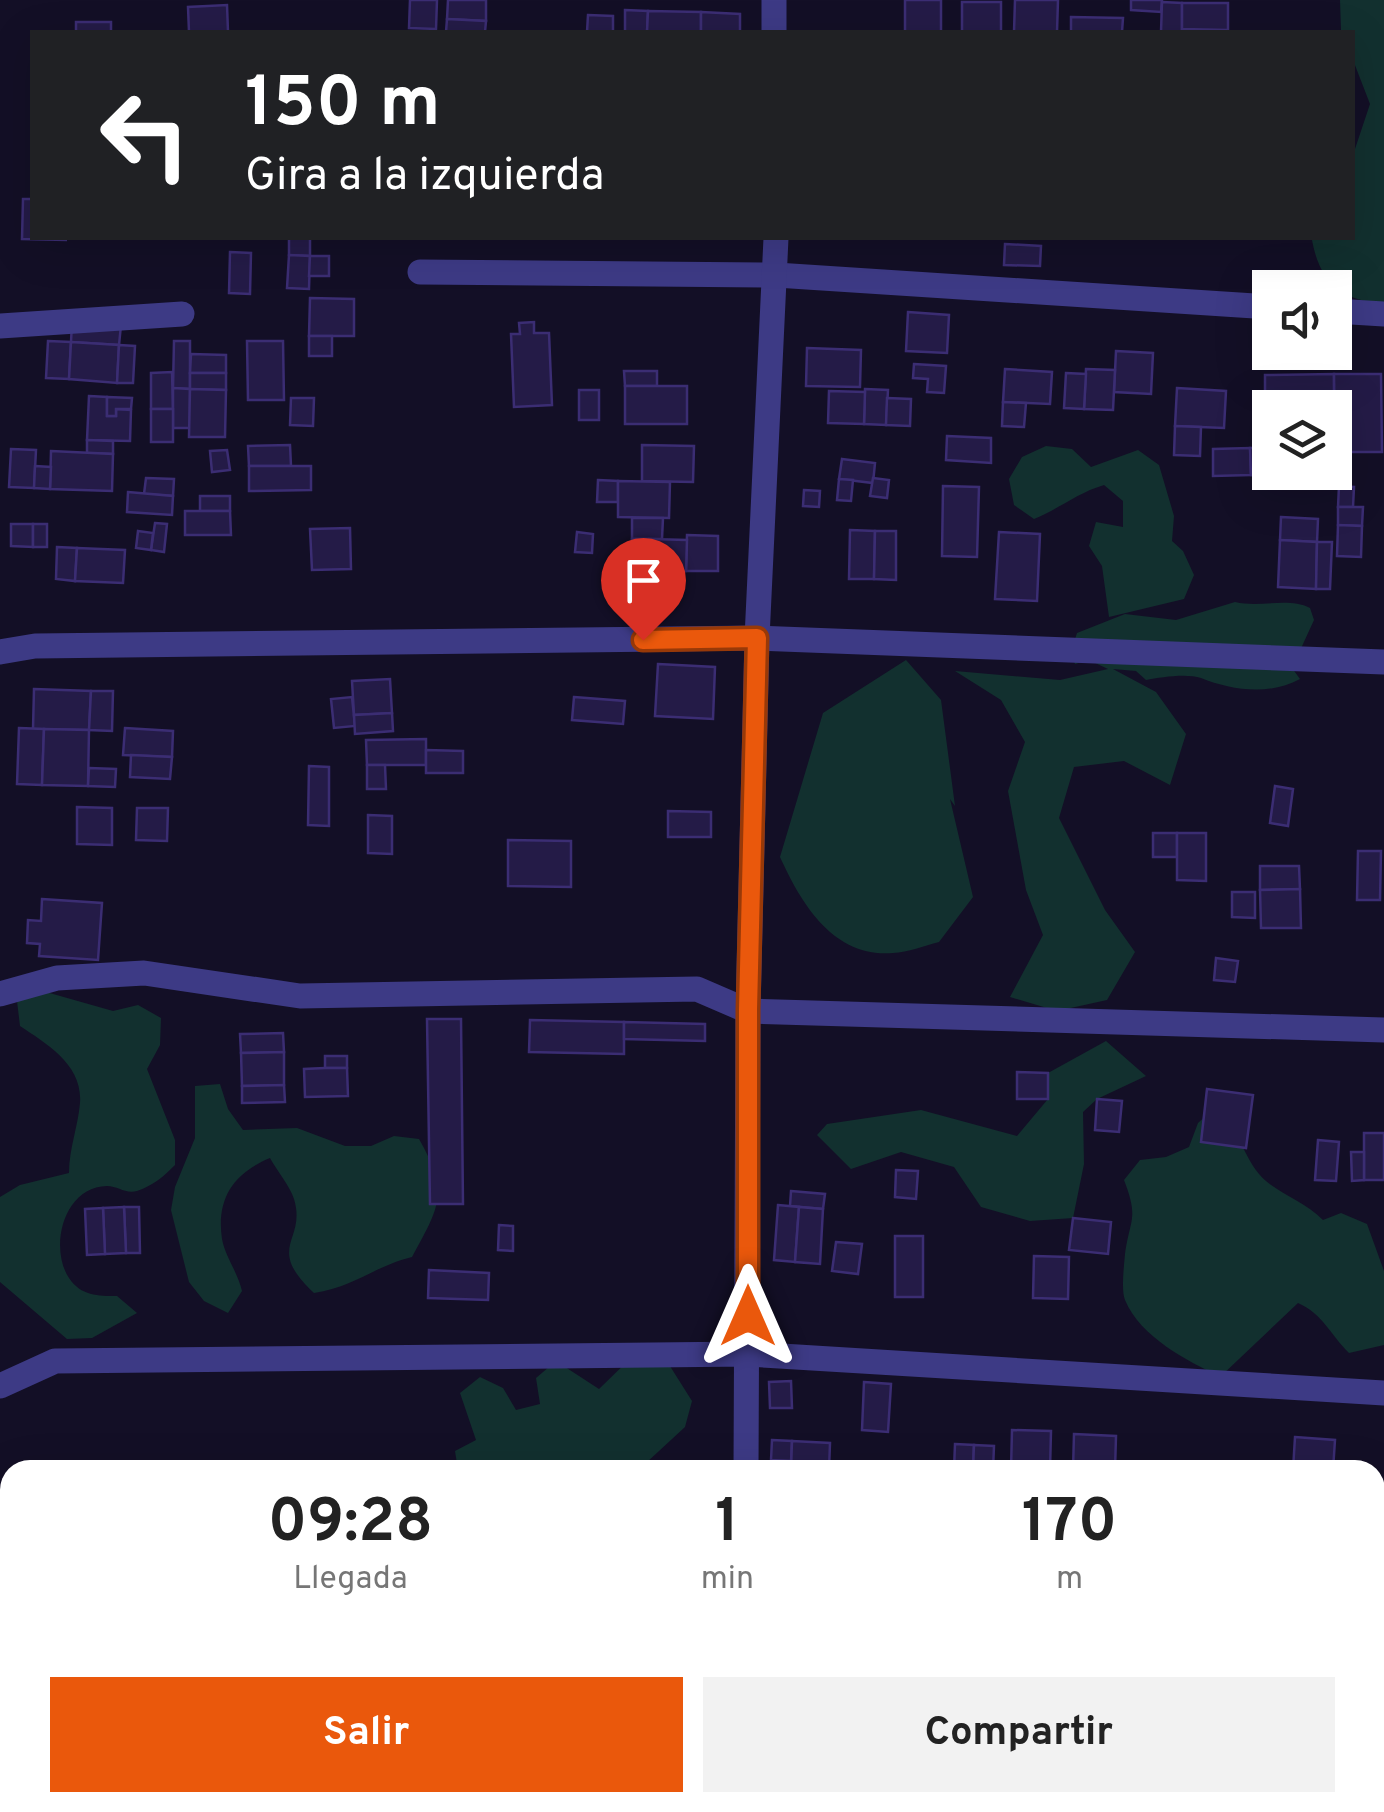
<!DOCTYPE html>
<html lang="es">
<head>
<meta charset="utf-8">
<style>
  :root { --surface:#fff; --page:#f2f2f2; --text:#222; --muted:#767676; --accent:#ea580c }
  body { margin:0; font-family:Overpass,sans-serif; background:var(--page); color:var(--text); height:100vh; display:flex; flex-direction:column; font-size:38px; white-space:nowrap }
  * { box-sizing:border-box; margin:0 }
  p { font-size:32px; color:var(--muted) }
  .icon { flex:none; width:55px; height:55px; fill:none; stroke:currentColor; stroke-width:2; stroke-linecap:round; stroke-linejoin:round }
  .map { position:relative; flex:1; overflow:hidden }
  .sheet { position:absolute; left:0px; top:1460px; width:1385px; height:352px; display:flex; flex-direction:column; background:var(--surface); border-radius:30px 30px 0 0; box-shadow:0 10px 40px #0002 }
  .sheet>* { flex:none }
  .guide { position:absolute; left:30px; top:30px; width:1325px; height:210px; border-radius:0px; box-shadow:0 10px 40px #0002; background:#202124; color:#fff; overflow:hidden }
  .tools { position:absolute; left:1252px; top:270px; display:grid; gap:20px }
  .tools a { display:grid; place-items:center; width:100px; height:100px; border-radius:0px; background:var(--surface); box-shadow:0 10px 40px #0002; font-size:50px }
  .pin { position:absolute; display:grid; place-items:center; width:85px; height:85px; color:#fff; margin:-102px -42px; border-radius:50% 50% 50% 0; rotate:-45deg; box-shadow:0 0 10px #0007 }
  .pin .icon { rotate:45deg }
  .me { position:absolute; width:110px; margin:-55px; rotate:0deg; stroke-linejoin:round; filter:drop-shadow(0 0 8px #0008) }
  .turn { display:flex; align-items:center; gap:35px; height:210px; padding:0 50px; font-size:45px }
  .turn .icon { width:130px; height:130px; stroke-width:2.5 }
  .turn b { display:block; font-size:70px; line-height:85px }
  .eta { display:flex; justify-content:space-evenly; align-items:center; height:170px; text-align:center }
  .eta b { font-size:60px; font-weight:700; line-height:70px }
  .primary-button { display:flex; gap:20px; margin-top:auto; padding:20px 50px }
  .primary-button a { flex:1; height:115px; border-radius:0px; background:var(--accent); color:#fff; font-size:40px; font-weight:700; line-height:115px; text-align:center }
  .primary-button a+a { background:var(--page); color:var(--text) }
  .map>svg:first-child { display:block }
  .green { fill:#12302f }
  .building { fill:#241b47; stroke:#3b2d73; stroke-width:2.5 }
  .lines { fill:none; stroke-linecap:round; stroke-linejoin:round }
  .street { stroke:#3d3a85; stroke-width:25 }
  .route-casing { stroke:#983908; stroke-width:25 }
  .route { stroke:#ea580c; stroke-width:18 }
</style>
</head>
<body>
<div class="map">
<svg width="1384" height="1812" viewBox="0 0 1384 1812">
  <rect width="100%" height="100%" fill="#130f26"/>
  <g class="green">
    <path d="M1340 0H1384V304C1341 300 1320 283 1312 240L1352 238 1353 155 1370 104 1353 60 1352 32 1341 30Z"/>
    <path d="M1046 446 1072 449 1091 467 1138 450 1159 465 1174 516 1172 541 1183 551 1194 575 1184 599 1109 617 1102 566 1089 546 1096 522 1123 527V501L1104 485C1077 493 1059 509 1034 519L1014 505 1009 479 1022 457Z"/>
    <path d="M1235 602C1260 608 1288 597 1310 608L1314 620 1292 668 1300 679C1269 696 1231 690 1201 678 1187 673 1161 677 1146 680L1136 671 1113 669 1156 692 1186 734 1170 785 1124 761 1074 767 1059 818 1105 910 1135 952 1107 1000 1057 1011 1010 997 1043 935 1026 890 1008 791 1025 742 1001 700 955 671 1060 680 1108 669 1089 660 1075 664 1071 652 1077 633 1125 614 1176 620Z"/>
    <path d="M906 660 941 700 955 806 950 799 973 897 939 942C924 946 908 952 893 953 833 958 801 903 780 857L823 713Z"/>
    <path d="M39 990 113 1011 138 1005 161 1018 160 1045 147 1069 175 1140V1165C163 1177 154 1185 137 1191 125 1194 118 1186 107 1186 63 1187 49 1248 69 1278 81 1296 98 1296 117 1296L137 1313 92 1338 67 1339 0 1282V1197L20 1185 69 1173C69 1148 78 1127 80 1103 83 1065 47 1044 20 1026L17 1001Z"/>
    <path d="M1106 1041 1146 1076 1097 1099 1083 1112 1084 1164 1073 1218 1030 1221 981 1207 954 1167 901 1152 851 1169 817 1135 827 1124 921 1110 1017 1136 1048 1099V1073Z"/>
    <path d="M220 1084 228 1109 243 1130 297 1128 345 1146H371L394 1136 419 1139C450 1193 439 1207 412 1257 375 1266 354 1287 314 1293 264 1246 307 1242 294 1199 290 1186 277 1171 270 1158 234 1173 216 1198 222 1239 225 1256 238 1273 242 1291L228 1313 204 1301 189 1282 171 1210 175 1187 195 1138V1086Z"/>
    <path d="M1217 1106C1238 1128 1242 1153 1259 1174 1275 1193 1304 1200 1323 1220L1341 1213 1367 1224 1384 1271V1345L1349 1353C1329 1333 1323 1314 1298 1303L1220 1377C1187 1360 1141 1338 1125 1300 1121 1290 1124 1266 1125 1254 1130 1218 1139 1219 1124 1180L1140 1160 1166 1157 1189 1147 1198 1123Z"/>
    <path d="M637 1352 663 1355 692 1401 685 1427 646 1463 645 1470H458L455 1451 476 1440 460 1393 480 1377 503 1388 516 1410 540 1404 536 1378 556 1361 599 1389Z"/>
  </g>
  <g class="building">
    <path d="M410 0H437L436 29 409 28Z"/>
    <path d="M448 0H486V21L447 19Z"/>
    <rect x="905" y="0" width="36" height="32"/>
    <path d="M1015 0H1058L1057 32H1014Z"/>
    <path d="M1131 0H1162L1161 12 1131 10Z"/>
    <rect x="962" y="2" width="39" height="30"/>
    <path d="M1162 2 1182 3V32H1161Z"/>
    <path d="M1182 3H1228V30L1182 29Z"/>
    <path d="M227 5 228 32H189L188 7Z"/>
    <path d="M625 10 648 11 647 32H625Z"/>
    <path d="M648 11 701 12V32H647Z"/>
    <path d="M701 12 740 14V32H701Z"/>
    <path d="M588 15 613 16V32H587Z"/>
    <path d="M1071 17 1123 18 1122 32H1071Z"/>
    <path d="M447 19 486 21 485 32H446Z"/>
    <path d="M76 22H111V32L76 31Z"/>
    <path d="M23 199H32V238L67 240 22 239Z"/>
    <path d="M289 238H310V256L289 255Z"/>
    <path d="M1005 244 1041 246 1040 266 1004 265Z"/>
    <path d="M230 252 251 253 250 294 229 293Z"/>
    <path d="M289 255 310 256 309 289 287 288Z"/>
    <path d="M310 256H329V276H309Z"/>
    <path d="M310 298 354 299V336H309Z"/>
    <path d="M908 312 949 315 947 353 906 351Z"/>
    <path d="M72 322 121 325 119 345 71 342Z"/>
    <path d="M534 322V333H549L552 405 514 407 511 334H520L519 323Z"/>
    <rect x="309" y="336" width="23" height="20"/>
    <path d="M48 341 71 342 69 379 46 378Z"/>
    <path d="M174 341H190V389L173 388Z"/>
    <path d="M247 341H283L284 400H248Z"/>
    <path d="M71 342 119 345 117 383 69 379Z"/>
    <path d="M119 345 135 346 133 383H117Z"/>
    <path d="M807 348 861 350 860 387 806 386Z"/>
    <path d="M1116 351 1153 353 1151 394 1114 392Z"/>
    <path d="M191 354 226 355V373H190Z"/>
    <path d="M914 364 946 366 944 393 927 392 928 379 913 378Z"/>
    <path d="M1005 369 1052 372 1050 404 1003 402Z"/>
    <path d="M1086 369 1115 370 1113 410 1084 409Z"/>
    <path d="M624 371H657V386H625Z"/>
    <path d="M172 372 173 409H151V373Z"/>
    <path d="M190 373H226V390L190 389Z"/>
    <path d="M1066 373 1086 374 1084 409 1064 408Z"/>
    <path d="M1334 374V408H1270L1265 412V375Z"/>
    <path d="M1334 374H1381L1382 452H1335Z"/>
    <rect x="625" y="386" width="62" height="38"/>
    <path d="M173 388 190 389V428H173Z"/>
    <path d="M1177 388 1226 391 1224 428 1175 426Z"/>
    <path d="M190 389 226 390 225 437H189Z"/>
    <path d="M865 389 888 390 886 425 864 424Z"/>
    <rect x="579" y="390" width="20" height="30"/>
    <path d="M829 391 865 392 864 424 828 423Z"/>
    <path d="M89 396 107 397V416H116V409L131 410 130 441 87 440Z"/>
    <path d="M107 397 132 398 131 409H116V416H107Z"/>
    <path d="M291 398H314L313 426 290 425Z"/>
    <path d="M887 398 911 399 910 426 886 425Z"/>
    <path d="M1003 402 1026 403 1024 427 1002 426Z"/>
    <rect x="151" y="409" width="22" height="33"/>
    <path d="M1175 426 1201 427 1200 456 1174 455Z"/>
    <path d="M947 436 991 438V463L946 460Z"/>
    <path d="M87 440 113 441V454L87 453Z"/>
    <path d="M290 445 291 466H249L248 446Z"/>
    <path d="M642 445 694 446 693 482 642 481Z"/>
    <path d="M1250 448 1251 475 1213 476V449Z"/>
    <path d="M1250 448H1270V472L1287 475H1251Z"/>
    <path d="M11 449 36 450 34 488 9 487Z"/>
    <path d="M227 450 230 470 212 472 210 451Z"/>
    <path d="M51 451 113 454 112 491 50 489Z"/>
    <path d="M842 459 875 463 873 483 839 479Z"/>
    <path d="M35 466 51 467 50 489 34 488Z"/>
    <path d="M249 466H311V490L249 491Z"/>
    <path d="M146 478 174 479 173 496 144 494Z"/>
    <path d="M873 478 889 480 887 498 870 496Z"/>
    <path d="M839 479 853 480 851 501 837 500Z"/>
    <path d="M598 480 618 481V502H597Z"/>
    <path d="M618 481 670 482 669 518 618 517Z"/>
    <path d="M943 486 979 487 977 557 942 556Z"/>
    <path d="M1339 486 1354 487 1353 507H1338Z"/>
    <path d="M804 490 820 491 819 507 803 506Z"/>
    <path d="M128 492 173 496 172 515 127 512Z"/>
    <rect x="200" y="496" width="30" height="15"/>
    <path d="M1338 507H1363L1362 526 1338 525Z"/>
    <path d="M185 511H230L231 535H185Z"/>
    <path d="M1281 517 1318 519 1317 542 1280 540Z"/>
    <path d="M632 518H663L662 539H632Z"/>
    <path d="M155 523 167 524 164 552 151 550Z"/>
    <path d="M11 524H33V547L11 546Z"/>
    <rect x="33" y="524" width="14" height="23"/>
    <path d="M1338 525 1362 526 1361 557 1337 556Z"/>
    <path d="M350 528 351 569 312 570 310 529Z"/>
    <path d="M850 530 875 531 874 579H849Z"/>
    <path d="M138 531 153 533 151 550 136 548Z"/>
    <path d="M875 531H896V580L874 579Z"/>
    <path d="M577 532 593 534 592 553 575 552Z"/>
    <path d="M999 532 1040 534 1037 601 995 599Z"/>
    <path d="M687 535 718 536V571H686Z"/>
    <path d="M632 539H649L648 570H632Z"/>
    <path d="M649 539 687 540 686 571 648 570Z"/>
    <path d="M1280 540 1317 542 1316 589 1278 587Z"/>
    <path d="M1317 542H1332L1330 589H1316Z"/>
    <path d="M57 547 77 548 75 581 56 579Z"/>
    <path d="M77 548 125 550 123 583 75 581Z"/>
    <path d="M644 570H665L664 591 643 590Z"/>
    <path d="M658 664 715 667 713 719 655 716Z"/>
    <path d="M390 679 392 713 354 715 352 681Z"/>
    <path d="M34 689 91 691 89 730 33 729Z"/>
    <path d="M91 691H113L112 731 89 730Z"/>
    <path d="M352 697 355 726 334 728 331 699Z"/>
    <path d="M574 697 625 701 623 724 572 720Z"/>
    <path d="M392 713 393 731 355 734 354 715Z"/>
    <path d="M19 728 44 729 42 785 17 784Z"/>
    <path d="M125 728 173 731 172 757 123 755Z"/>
    <path d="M44 729 89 730 88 786 42 785Z"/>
    <path d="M426 739V765H367L366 740Z"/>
    <path d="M426 750 463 751V773H426Z"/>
    <path d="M131 755 172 757 170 779 130 777Z"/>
    <path d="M367 765H385L386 789H367Z"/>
    <path d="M309 766 329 767V826L308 825Z"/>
    <path d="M89 768 116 769 115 787 88 786Z"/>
    <path d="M1275 786 1293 789 1288 826 1270 823Z"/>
    <path d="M77 807 112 808V845L77 844Z"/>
    <path d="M137 808H168L167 841 136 840Z"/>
    <path d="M668 811 711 812V837H668Z"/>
    <path d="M368 815 392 816V854L368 853Z"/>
    <rect x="1153" y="833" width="24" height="24"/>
    <path d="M1177 833H1206V881L1177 880Z"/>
    <path d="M508 840 571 841V887L508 886Z"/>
    <path d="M1358 851H1381L1380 900H1357Z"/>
    <path d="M1260 866H1299L1300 889 1260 890Z"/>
    <path d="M1300 889 1301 928H1261L1260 890Z"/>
    <path d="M1232 892H1255V918L1232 917Z"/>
    <path d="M42 899 102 903 98 960 39 956 40 944 27 943 28 920 41 921Z"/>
    <path d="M1216 958 1238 961 1235 982 1214 980Z"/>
    <path d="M427 1019H461L463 1204H430Z"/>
    <path d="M530 1020 624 1022V1054L529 1052Z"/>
    <path d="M624 1022 705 1024V1041L624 1039Z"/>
    <path d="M283 1033 284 1052 241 1053 240 1034Z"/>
    <path d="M284 1052V1085L242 1086 241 1053Z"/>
    <rect x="325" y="1056" width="22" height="12"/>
    <path d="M325 1068H347L348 1096 305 1097 304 1069Z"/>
    <path d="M1017 1072 1048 1073V1099H1017Z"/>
    <path d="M284 1085 285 1102 242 1103V1086Z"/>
    <path d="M1207 1089 1253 1095 1246 1148 1201 1142Z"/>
    <path d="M1097 1099 1122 1101 1119 1132 1095 1130Z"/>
    <rect x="1364" y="1133" width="20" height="47"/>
    <path d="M1318 1140 1339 1142 1336 1181 1315 1180Z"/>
    <path d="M1351 1152H1364V1180L1352 1181Z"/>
    <path d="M896 1170 918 1171 916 1199 895 1197Z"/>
    <path d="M791 1191 825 1194 823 1209 790 1206Z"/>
    <path d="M778 1205 799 1207 795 1262 774 1260Z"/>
    <path d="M124 1207H139L140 1253H126Z"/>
    <path d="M124 1207 126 1253 105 1254 103 1208Z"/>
    <path d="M799 1207 823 1209 820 1264 795 1262Z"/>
    <path d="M103 1208 105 1254 87 1255 85 1209Z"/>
    <path d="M1073 1218 1111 1222 1108 1254 1069 1250Z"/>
    <path d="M499 1225 513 1226V1251L498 1250Z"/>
    <rect x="895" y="1236" width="28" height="61"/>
    <path d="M836 1242 862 1244 858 1274 832 1271Z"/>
    <path d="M1034 1256 1069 1257 1068 1299 1033 1298Z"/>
    <path d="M429 1270 489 1273 488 1300 428 1298Z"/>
    <path d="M791 1381 792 1408H770L769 1382Z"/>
    <path d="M864 1382 891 1384 888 1432 862 1430Z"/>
    <path d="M1012 1430 1051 1431 1050 1470H1011Z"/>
    <path d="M1074 1434 1116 1436 1115 1470H1073Z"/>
    <path d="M1295 1437 1335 1440 1333 1470H1293Z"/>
    <path d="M772 1440 792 1441 791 1461 771 1460Z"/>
    <path d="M792 1441 830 1443 829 1470H791Z"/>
    <path d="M955 1444 974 1445 973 1470H954Z"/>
    <path d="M974 1445 994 1446 993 1470H973Z"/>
    <rect x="1375" y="1561" width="9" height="31"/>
    <path d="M1375 1781 1384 1782V1812H1333L1334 1802H1375Z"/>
    <rect x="180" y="1802" width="80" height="10"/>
    <rect x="333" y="1802" width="105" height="10"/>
    <path d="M904 1802H934L933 1812H904Z"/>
    <path d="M957 1802H1000L999 1812H956Z"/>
    <path d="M1035 1802H1074V1812H1034Z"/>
    <path d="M1149 1802H1181V1812H1148Z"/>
  </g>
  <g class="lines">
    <g class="street">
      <path d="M774 0V32"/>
      <path d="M420 272 776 275 1270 307"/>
      <path d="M1335 311 1384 314"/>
      <path d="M0 326 182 314"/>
      <path d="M0 652 35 646 757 638 1384 662"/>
      <path d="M0 994 57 978 144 973 300 996 697 989 748 1011 1384 1030"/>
      <path d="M0 1386 55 1361 748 1354 1384 1393"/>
      <path d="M746 1470 748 1011 757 638 776 238"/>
      <path d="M1375 1719H1384"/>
      <path d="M0 1728 10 1727"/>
      <path d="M745 1802V1812"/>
      <path d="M1125 1812V1802"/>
    </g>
  </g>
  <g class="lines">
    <g class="route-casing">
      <path id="route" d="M643 640 757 638 748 1010V1316"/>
    </g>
    <use href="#route" class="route"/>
  </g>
</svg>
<div class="tools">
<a><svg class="icon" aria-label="sound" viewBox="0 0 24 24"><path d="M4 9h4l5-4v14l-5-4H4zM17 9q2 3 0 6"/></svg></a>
<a><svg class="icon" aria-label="layers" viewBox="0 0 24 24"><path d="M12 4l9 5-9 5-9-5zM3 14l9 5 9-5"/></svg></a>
</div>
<div class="pin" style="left:643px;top:640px;background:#d93025"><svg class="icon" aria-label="arrive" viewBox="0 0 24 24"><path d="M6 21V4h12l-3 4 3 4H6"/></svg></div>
<svg class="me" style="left:748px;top:1316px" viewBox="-20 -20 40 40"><path d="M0-17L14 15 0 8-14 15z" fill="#ea580c" stroke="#fff" stroke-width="4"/></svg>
<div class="guide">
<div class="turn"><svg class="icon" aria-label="left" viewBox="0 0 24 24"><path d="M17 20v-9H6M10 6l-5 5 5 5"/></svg><div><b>150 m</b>Gira a la izquierda</div></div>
</div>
<section class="sheet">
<div class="eta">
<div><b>09:28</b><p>Llegada</p></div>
<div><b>1</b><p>min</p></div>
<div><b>170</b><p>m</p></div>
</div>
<div class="primary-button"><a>Salir</a><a>Compartir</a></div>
</section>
</div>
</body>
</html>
